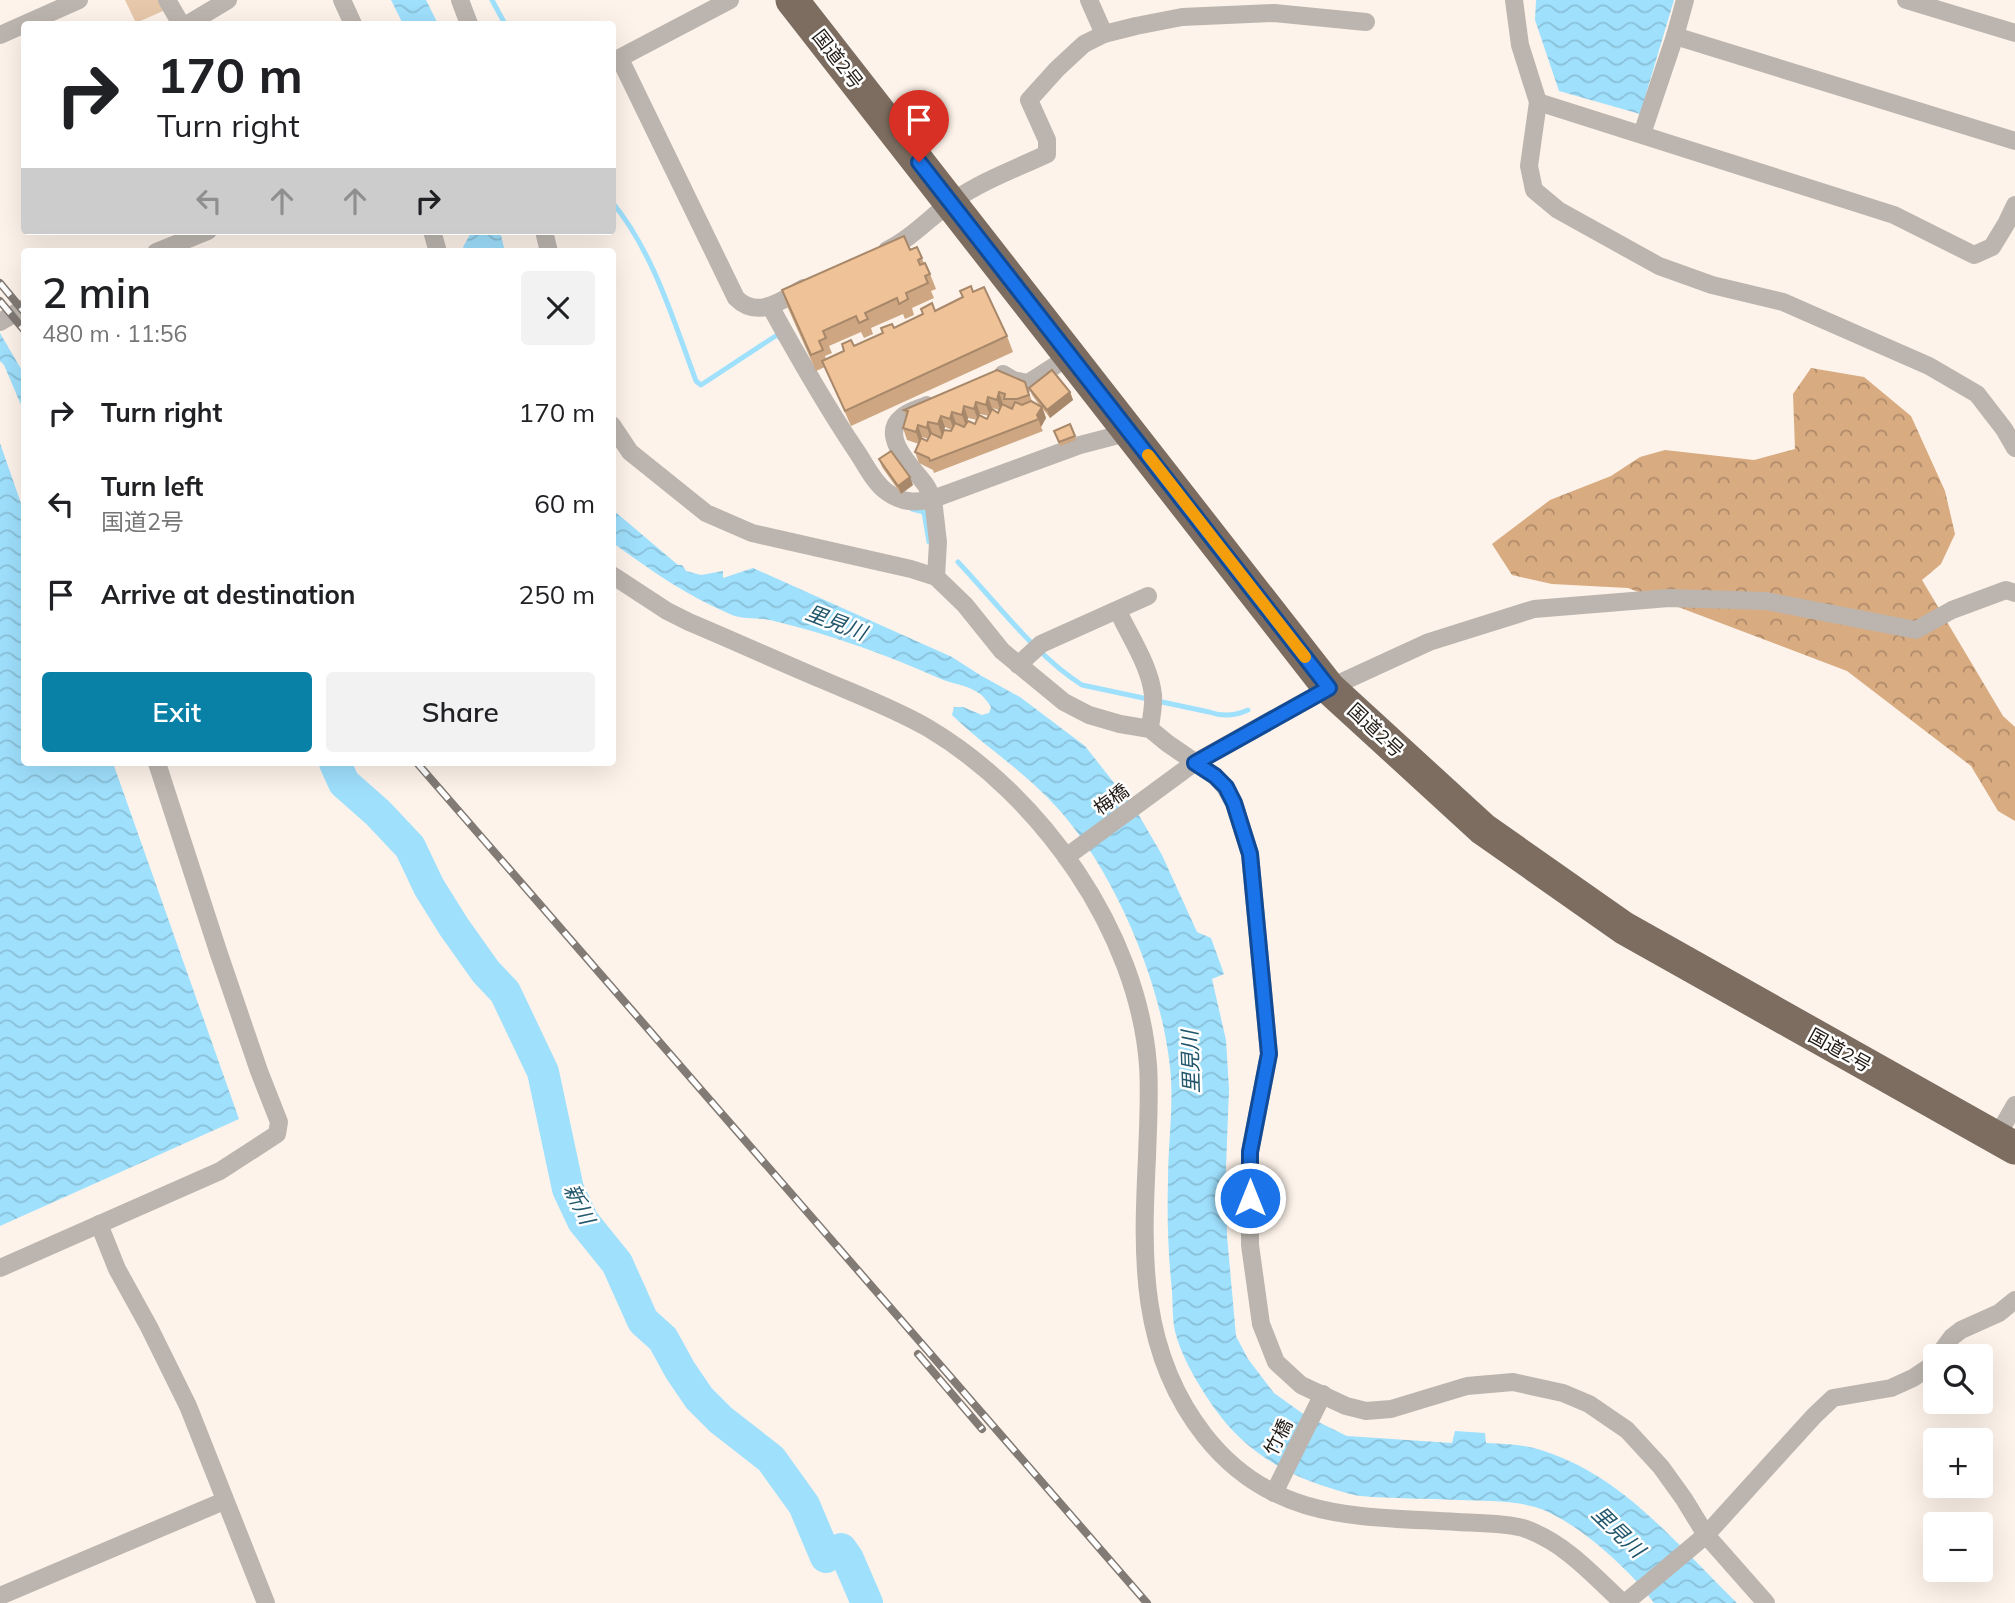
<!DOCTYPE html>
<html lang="en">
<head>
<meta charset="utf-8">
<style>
  :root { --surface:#fff; --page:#f2f2f2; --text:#202124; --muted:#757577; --accent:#0981a7 }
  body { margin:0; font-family:Mulish,"Noto Sans JP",sans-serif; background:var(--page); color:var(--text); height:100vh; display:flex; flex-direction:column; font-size:26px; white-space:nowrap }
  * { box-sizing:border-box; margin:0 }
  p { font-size:23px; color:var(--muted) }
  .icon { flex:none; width:38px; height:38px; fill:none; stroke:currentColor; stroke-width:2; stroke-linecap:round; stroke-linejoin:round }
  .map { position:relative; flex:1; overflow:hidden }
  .sheet { position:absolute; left:21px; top:248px; width:595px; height:518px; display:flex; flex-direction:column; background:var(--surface); border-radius:7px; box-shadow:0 7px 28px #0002 }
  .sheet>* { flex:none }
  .top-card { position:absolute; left:21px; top:21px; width:595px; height:214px; border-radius:7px; box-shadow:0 7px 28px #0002; background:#fff; color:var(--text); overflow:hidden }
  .buttons { position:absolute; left:1923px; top:1344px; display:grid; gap:14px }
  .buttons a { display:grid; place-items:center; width:70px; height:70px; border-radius:7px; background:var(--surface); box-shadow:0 7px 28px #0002; font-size:35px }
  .pin { position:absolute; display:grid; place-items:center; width:60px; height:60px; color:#fff; margin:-72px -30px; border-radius:50% 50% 50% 0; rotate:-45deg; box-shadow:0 0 7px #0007 }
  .pin .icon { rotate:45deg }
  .me { position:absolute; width:77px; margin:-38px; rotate:0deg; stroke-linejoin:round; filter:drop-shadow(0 0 5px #0008) }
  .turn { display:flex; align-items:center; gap:24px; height:147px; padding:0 21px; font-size:32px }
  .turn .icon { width:91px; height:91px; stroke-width:2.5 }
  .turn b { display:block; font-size:49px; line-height:60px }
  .lanes { display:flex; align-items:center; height:66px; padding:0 21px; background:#0003; justify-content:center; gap:35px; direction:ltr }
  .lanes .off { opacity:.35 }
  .round { display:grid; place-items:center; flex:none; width:74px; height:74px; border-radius:7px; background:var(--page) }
  .summary { display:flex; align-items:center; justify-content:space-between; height:119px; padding:0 21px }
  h1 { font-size:42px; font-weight:600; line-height:52px }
  .cta { display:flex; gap:14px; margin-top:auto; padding:14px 21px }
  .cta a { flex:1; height:80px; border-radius:7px; background:var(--accent); color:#fff; font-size:28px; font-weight:600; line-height:80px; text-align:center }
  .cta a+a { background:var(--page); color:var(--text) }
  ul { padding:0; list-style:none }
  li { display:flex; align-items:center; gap:21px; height:91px; padding:0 21px }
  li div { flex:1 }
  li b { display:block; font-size:26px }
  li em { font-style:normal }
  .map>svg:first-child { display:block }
  .green { fill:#e8c8ab }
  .forest { fill:url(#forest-crowns) }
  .water { fill:url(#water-waves) }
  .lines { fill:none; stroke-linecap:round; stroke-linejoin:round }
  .stream { stroke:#9fe0fd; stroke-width:5 }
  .river { stroke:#9fe0fd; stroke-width:32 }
  .street { stroke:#bcb5af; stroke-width:18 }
  .highway { stroke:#7c6d60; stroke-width:33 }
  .rail-casing { stroke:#827a74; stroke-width:8 }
  .rail { stroke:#fff; stroke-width:5; stroke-dasharray:16; stroke-linecap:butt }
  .wall { fill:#cea782; fill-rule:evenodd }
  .shaded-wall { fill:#a8886a }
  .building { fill:#f0c297; stroke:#a8886a; stroke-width:2 }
  .route-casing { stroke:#114b97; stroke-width:18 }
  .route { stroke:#1a73e8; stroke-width:12 }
  .slow { stroke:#f59e0b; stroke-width:12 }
  .labels { text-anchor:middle; stroke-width:5; stroke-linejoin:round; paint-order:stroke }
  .street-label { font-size:19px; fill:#211b16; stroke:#fff }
  .water-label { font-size:21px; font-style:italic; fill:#22566b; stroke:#fff }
</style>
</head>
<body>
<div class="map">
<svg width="2015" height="1603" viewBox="0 0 2015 1603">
  <defs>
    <pattern id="forest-crowns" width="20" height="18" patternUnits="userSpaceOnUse" patternTransform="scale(1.75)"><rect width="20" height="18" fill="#d8ab81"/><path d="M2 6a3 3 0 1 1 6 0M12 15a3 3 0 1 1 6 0" fill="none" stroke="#af8a69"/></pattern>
    <pattern id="water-waves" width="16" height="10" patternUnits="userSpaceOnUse" patternTransform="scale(1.75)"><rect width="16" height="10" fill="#9fe0fd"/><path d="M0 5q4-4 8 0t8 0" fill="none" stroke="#89c0d8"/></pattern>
  </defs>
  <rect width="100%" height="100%" fill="#fdf3ea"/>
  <path class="green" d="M125 0H158L163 11 136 23Z"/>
  <path class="forest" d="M1811 368 1864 377 1911 416 1945 491 1955 534 1941 564 1922 580 2003 716 2015 727V821L1998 811 1971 766 1847 671 1628 588 1552 584 1512 575 1492 544 1550 500 1611 476 1640 457 1665 450 1754 460 1795 449 1793 394Z"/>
  <g class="water">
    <path d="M391 0H426L438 24H403Z"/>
    <path d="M1536 0H1674L1640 114 1559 91 1535 20Z"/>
    <path d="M472 231H500L505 252H465L463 247Z"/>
    <path d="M0 333 24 374V412L4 365 0 361Z"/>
    <path d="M0 443 24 512V763H113L239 1119 0 1226Z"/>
    <path d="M613 510 678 565H682L686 571 701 575 723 571V578L753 568 952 657 980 675 1020 697 1085 746 1137 812 1162 855 1197 932 1211 938 1224 974 1212 979 1226 1040 1229 1089 1226 1168 1227 1236 1236 1336 1248 1359 1274 1393 1306 1416 1347 1436 1452 1443 1455 1431 1485 1433 1486 1443C1502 1444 1519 1444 1534 1448 1621 1472 1675 1543 1737 1603H1654C1631 1570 1573 1518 1535 1507 1510 1500 1483 1501 1458 1500 1426 1498 1393 1499 1361 1496 1351 1495 1340 1491 1330 1488 1284 1474 1243 1449 1215 1409 1201 1389 1183 1360 1176 1335 1172 1322 1173 1305 1172 1291 1168 1254 1167 1217 1168 1181 1168 1140 1175 1099 1169 1059 1158 973 1110 861 1049 799 1019 768 983 745 952 715L954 707H963L982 715 989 713 991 707C987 701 983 695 977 692 967 685 953 684 941 679 887 655 832 635 774 621 761 617 745 620 732 615 689 597 650 570 613 543Z"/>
  </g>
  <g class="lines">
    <g class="stream">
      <path d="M492 0 505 24"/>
      <path d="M612 202C653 251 674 322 696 381L701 385 777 335 780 338"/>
      <path d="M912 509 924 512 929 542"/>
      <path d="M958 562C996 602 1035 655 1082 685L1209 712C1223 717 1235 716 1248 710"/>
    </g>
    <path class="river" d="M335 763 344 783 378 813 410 847 429 887 454 927 486 972 505 992 543 1072 568 1189 583 1221 617 1263 643 1321 663 1339 680 1370 699 1398 721 1420 771 1459 804 1505 826 1557 841 1549 848 1559 867 1603"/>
    <g class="street">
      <path d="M167 0 181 24"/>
      <path d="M342 0 353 24"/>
      <path d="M460 0 469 24"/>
      <path d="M1089 0 1104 34"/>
      <path d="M1514 0 1520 45 1538 102 1529 166 1534 190 1558 210 1659 266 1712 285 1783 302 1929 366 1977 394 2004 429 2015 448"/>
      <path d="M1906 0 2015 33"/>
      <path d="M188 24 228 0"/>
      <path d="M0 35 79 0"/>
      <path d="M1675 36 2015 141"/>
      <path d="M620 59 736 298C758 320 782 300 804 288"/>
      <path d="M612 62 730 0"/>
      <path d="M1538 102 1894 215 1974 255 1992 247 2006 224 2015 205"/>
      <path d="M1642 134 1675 36 1685 0"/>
      <path d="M432 231 438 252"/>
      <path d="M544 231 549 252"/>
      <path d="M887 250C912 238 930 217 953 201 982 181 1015 169 1047 154V140L1029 100 1057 69 1084 44 1104 34 1136 26 1182 17 1274 13 1366 22"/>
      <path d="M156 252 208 231"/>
      <path d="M770 306C797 355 824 403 855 449 865 463 873 482 887 492 902 503 916 503 933 499L938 542 936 577"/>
      <path d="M0 322 24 308"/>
      <path d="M1003 374 1013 380 1028 383 1070 356"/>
      <path d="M927 405C920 408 908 411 902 417 878 436 914 469 925 484 928 488 930 494 933 499L1080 445 1130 432"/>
      <path d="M612 425 630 452 706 513 752 533 911 569 936 577 965 605 1002 651 1064 702 1089 715 1120 724 1150 729 1167 743 1215 776 1225 787 1234 803 1250 854 1269 1054 1250 1152V1245L1261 1324 1276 1362 1301 1385 1346 1406 1366 1411 1391 1409 1467 1386 1513 1382 1563 1393 1589 1404 1627 1430 1661 1467 1684 1499 1706 1535 1766 1603"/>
      <path d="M612 575 667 611 689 622C734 641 778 661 823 680 858 695 895 709 928 728 1041 795 1138 932 1148 1065 1150 1095 1148 1126 1147 1157 1142 1258 1139 1352 1205 1436 1273 1522 1359 1516 1457 1522 1475 1523 1510 1523 1526 1529 1566 1544 1592 1574 1623 1603"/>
      <path d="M1118 611C1130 637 1150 666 1153 695 1154 706 1151 717 1150 729"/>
      <path d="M1018 665 1041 644 1148 596"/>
      <path d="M1066 857 1194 763 1329 688 1429 642 1534 609 1669 598 1766 601 1916 630 1952 610 2006 590 2015 593"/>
      <path d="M1996 1138 2015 1105"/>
      <path d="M99 1224 117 1269 149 1327 188 1406 266 1603"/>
      <path d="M0 1268 220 1171 277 1134 279 1122 259 1071 218 951 157 763"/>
      <path d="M1938 1356 1952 1337 1961 1330 1999 1313 2015 1300"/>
      <path d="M1274 1493 1323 1394"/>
      <path d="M0 1596 224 1501"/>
      <path d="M1625 1603 1706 1535 1814 1416 1833 1398 1891 1388 1913 1378 1931 1366 1936 1360"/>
    </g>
    <path class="highway" d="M792 0 1329 688 1483 829 1624 928 2015 1148"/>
    <g class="rail-casing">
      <g id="rail">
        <path d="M0 283 24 312"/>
        <path d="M0 301 24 330"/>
        <path d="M417 763 1147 1603"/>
        <path d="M918 1354 982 1429"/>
      </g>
    </g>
    <use href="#rail" class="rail"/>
  </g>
  <g class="wall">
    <path d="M917 247 924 263 930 274 936 289 931 291 934 298 912 308 914 315 905 319 903 314 871 328 873 334 864 338 861 332 829 346 832 353 825 356 826 359 935 311 973 292 1007 336 1013 352 851 426 825 367 816 371 787 306 782 290Z"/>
    <path d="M1025 382 1032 401 1040 406 1032 395 1029 388 1070 392 1073 400 1050 418 1043 409 1046 418 1041 427 1043 431 934 473 933 470 919 463 915 452 919 444 907 440 903 428 906 416 904 410ZM992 408 999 410 998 413 991 410ZM980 414 989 416 987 419 979 415ZM968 418 977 420 975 424 967 421ZM945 427 952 430 951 431 944 430ZM922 437 929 439 927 441 921 439Z"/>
    <path d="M1070 424 1076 440 1060 446 1054 431Z"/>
    <path d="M879 459 913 485 901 494 882 467Z"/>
  </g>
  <g class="shaded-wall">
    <path d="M999 392 1003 404 1001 411 997 400Z"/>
    <path d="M1070 392 1073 400 1050 418 1047 410Z"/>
    <path d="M988 397 992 408 990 416 986 405Z"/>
    <path d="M976 402 980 414 978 420 974 409Z"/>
    <path d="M964 406 968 418 966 426 962 415Z"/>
    <path d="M1042 407 1046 418 1041 427 1037 415Z"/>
    <path d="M952 412 956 423 954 430 950 419Z"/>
    <path d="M941 416 945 427 942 436 938 424Z"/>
    <path d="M928 422 932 433 931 439 927 428Z"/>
    <path d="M918 425 922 437 920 444 916 432Z"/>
    <path d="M910 477 913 485 901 494 898 486Z"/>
  </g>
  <g class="building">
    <path d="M904 236 910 250 917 247 922 258 918 260 920 265 925 263 930 274 925 276 928 283 906 293 908 299 899 304 897 298 865 313 868 319 859 323 856 316 823 331 826 338 819 341 823 350 811 355 782 290Z"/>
    <path d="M971 286 973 292 984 287 1007 336 845 411 822 361 844 351 842 344 851 340 854 346 883 333 881 328 892 324 894 328 923 314 921 309 932 303 935 311 963 297 960 291Z"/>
    <path d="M997 370 1025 382 1029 395 1017 399H1004L1005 394 999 392 997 400 988 397 986 405 976 402 974 409 964 406 962 415 952 412 950 419 941 416 938 424 928 422 927 428 918 425 916 432 903 428 908 411 904 410Z"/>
    <path d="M1052 370 1070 392 1047 410 1029 388Z"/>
    <path d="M1031 401 1042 407 1037 415 1039 419 930 461 929 458 915 452 921 438 927 441 931 433 941 438 944 430 951 431 955 423 964 427 968 421 975 424 979 415 987 419 992 409 998 413 1002 404 1012 409 1015 402 1022 405Z"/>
    <path d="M1070 424 1075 436 1059 442 1054 431Z"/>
    <path d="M891 451 910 477 898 486 879 459Z"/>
  </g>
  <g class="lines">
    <g class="route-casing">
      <path id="route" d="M919 162 1329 688 1195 763 1215 776 1226 787 1234 803 1250 854 1269 1054 1250 1152V1198"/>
    </g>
    <use href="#route" class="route"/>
    <path class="slow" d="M1148 455 1305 657"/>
  </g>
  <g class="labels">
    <g class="street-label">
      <text transform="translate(838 59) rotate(52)" y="7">国道2号</text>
      <text transform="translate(1376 730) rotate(43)" y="7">国道2号</text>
      <text transform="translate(1111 799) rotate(-36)" y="7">梅橋</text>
      <text transform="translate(1840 1050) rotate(29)" y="7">国道2号</text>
      <text transform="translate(1278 1437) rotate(-63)" y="7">竹橋</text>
    </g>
    <g class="water-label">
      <text transform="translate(836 623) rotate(21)" y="7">里見川</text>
      <text transform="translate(1191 1062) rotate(-92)" y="7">里見川</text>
      <text transform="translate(579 1204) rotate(64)" y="7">新川</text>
      <text transform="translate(1618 1532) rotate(44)" y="7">里見川</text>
    </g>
  </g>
</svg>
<div class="buttons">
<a><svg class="icon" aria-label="search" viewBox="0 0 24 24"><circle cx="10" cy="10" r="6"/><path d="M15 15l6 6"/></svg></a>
<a>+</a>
<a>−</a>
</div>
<div class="pin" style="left:919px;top:162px;background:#d93025"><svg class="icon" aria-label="arrive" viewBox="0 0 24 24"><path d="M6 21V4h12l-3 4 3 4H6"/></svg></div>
<svg class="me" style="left:1250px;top:1198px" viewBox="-20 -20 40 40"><circle r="17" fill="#1a73e8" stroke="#fff" stroke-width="3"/><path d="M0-11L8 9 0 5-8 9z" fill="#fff"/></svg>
<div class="top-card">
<div class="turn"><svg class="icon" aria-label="right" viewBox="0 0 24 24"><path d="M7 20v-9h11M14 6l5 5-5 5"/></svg><div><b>170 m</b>Turn right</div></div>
<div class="lanes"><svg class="icon off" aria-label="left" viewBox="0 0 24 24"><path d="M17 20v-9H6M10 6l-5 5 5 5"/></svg><svg class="icon off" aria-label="ahead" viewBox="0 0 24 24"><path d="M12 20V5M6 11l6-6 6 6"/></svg><svg class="icon off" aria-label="ahead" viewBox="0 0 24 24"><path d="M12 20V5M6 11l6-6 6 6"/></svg><svg class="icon" aria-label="right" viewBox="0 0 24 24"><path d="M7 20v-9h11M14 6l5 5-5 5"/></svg></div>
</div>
<section class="sheet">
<div class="summary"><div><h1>2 min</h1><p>480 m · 11:56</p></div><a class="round"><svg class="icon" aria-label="close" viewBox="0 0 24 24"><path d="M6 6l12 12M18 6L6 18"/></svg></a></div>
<ul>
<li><svg class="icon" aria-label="right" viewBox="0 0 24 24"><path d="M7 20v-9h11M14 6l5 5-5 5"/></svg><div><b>Turn right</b></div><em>170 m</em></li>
<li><svg class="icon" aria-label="left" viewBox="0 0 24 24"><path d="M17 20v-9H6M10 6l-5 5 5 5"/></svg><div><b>Turn left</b><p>国道2号</p></div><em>60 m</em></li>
<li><svg class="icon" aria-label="arrive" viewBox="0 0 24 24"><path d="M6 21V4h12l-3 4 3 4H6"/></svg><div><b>Arrive at destination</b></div><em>250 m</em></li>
</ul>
<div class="cta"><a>Exit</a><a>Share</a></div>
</section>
</div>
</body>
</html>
